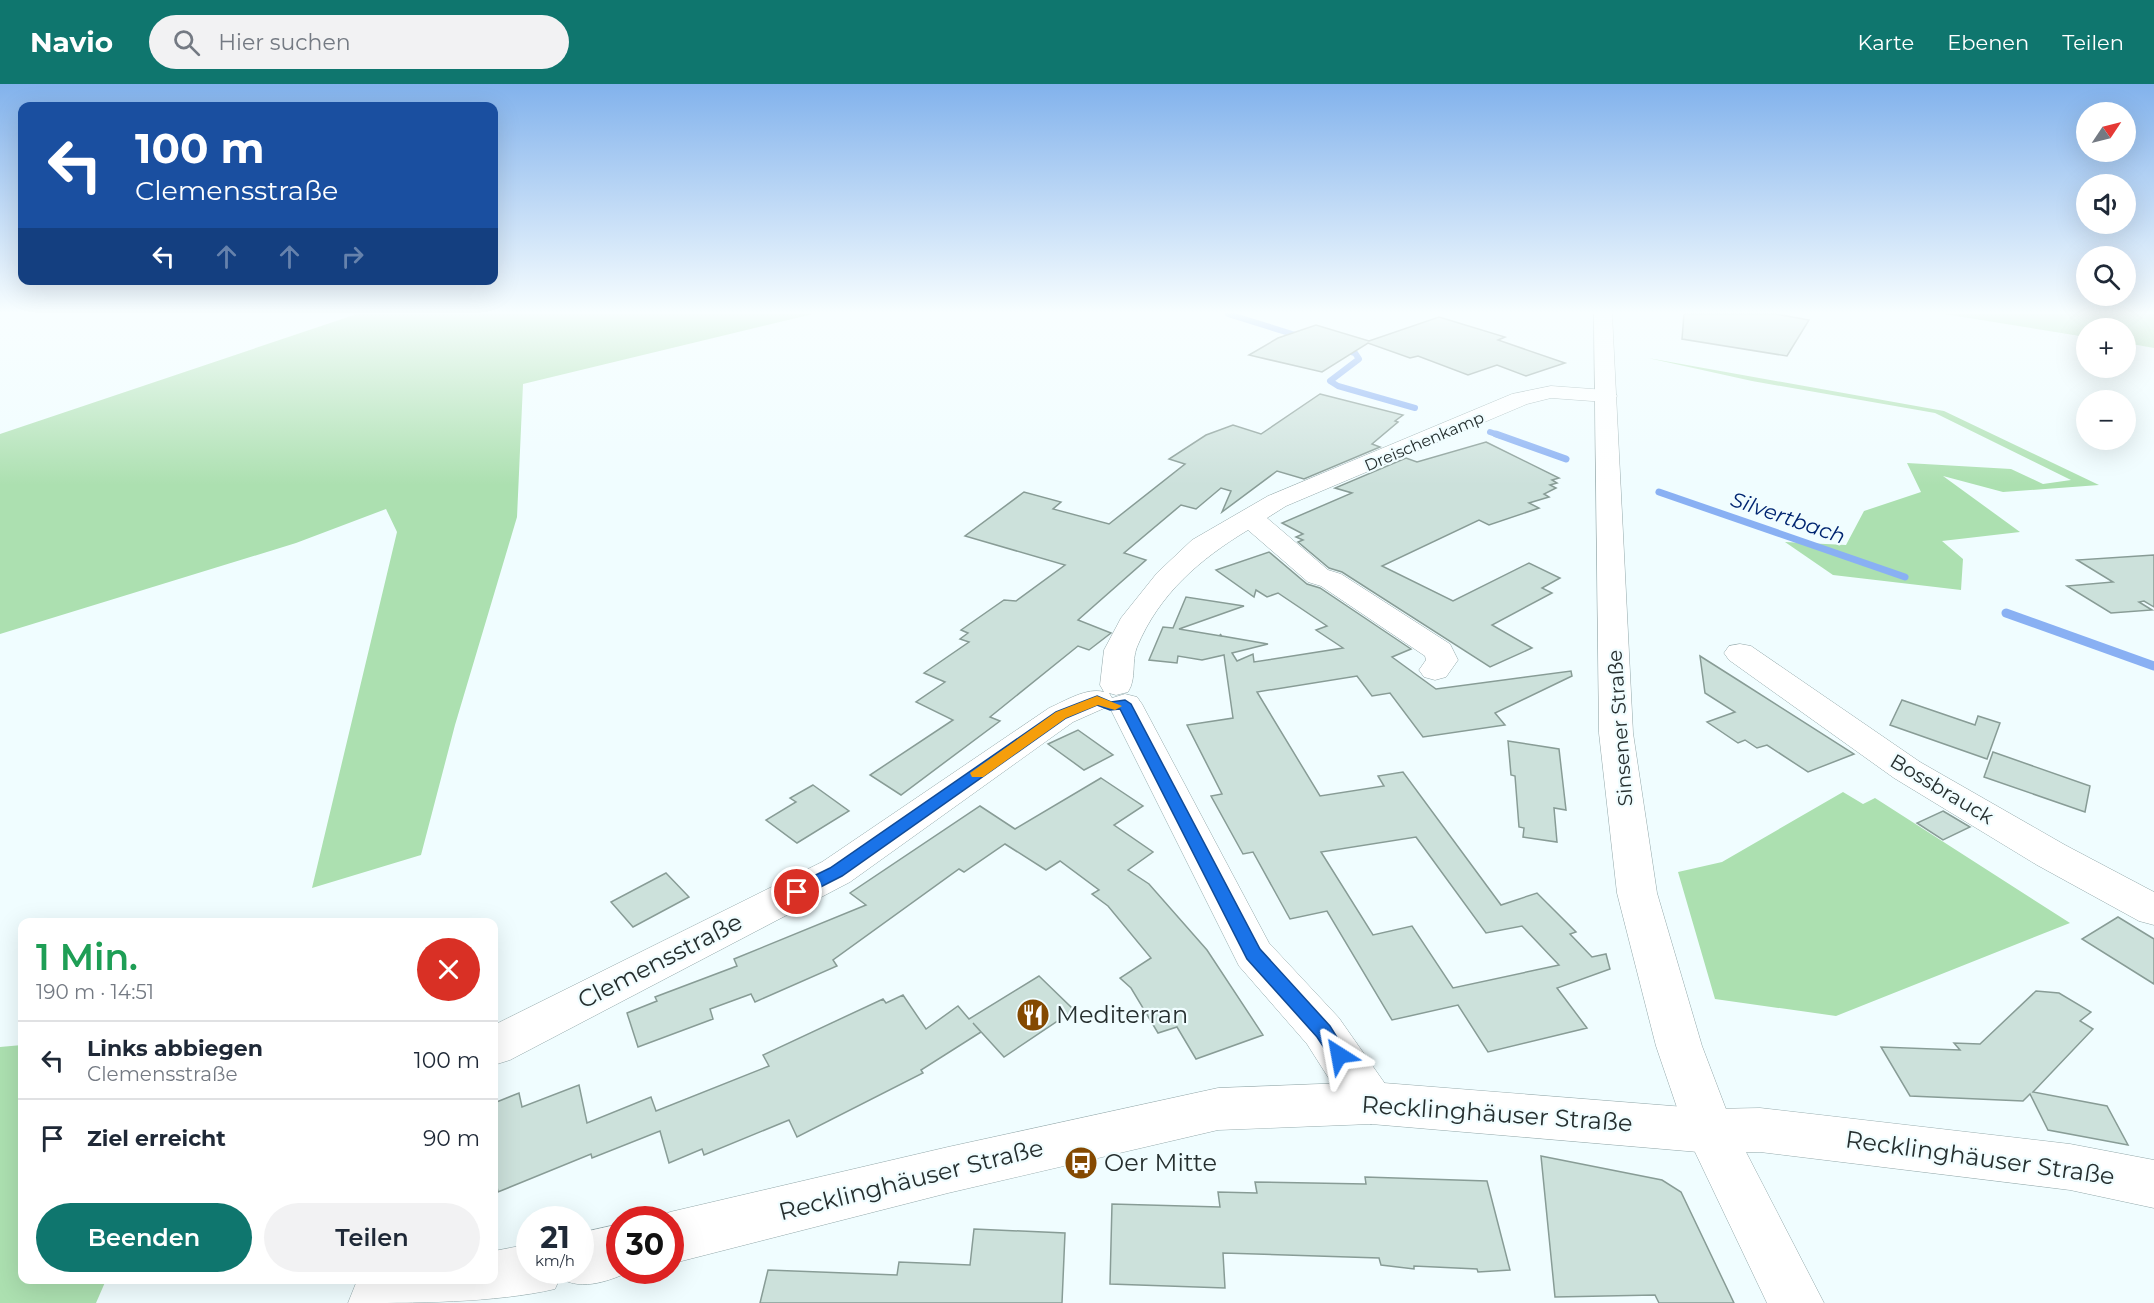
<!DOCTYPE html>
<html lang="de">
<head>
<meta charset="utf-8">
<style>
  :root { --surface:#fff; --page:#f2f2f3; --text:#1f2937; --muted:#747a83; --line:#e0e1e3; --accent:#0f766e }
  body { margin:0; font-family:Montserrat,sans-serif; background:var(--page); color:var(--text); height:100vh; display:flex; flex-direction:column; font-size:22px; white-space:nowrap }
  * { box-sizing:border-box; margin:0 }
  p { font-size:20px; color:var(--muted) }
  .icon { flex:none; width:33px; height:33px; fill:none; stroke:currentColor; stroke-width:2; stroke-linecap:round; stroke-linejoin:round }
  .map { position:relative; flex:1; overflow:hidden }
  .details { position:absolute; left:18px; top:834px; width:480px; height:366px; display:flex; flex-direction:column; background:var(--surface); border-radius:12px; box-shadow:0 6px 24px #0002 }
  .details>* { flex:none }
  .guide { position:absolute; left:18px; top:18px; width:480px; height:183px; border-radius:12px; box-shadow:0 6px 24px #0002; background:#1a4fa0; color:#fff; overflow:hidden }
  .needle { width:39px; rotate:55deg }
  .tools { position:absolute; left:2076px; top:18px; display:grid; gap:12px }
  .tools a { display:grid; place-items:center; width:60px; height:60px; border-radius:50%; background:var(--surface); box-shadow:0 6px 24px #0002; font-size:30px }
  .speed { position:absolute; left:516px; top:1122px; display:flex; gap:12px; font-size:30px; font-weight:700; text-align:center }
  .speed>* { display:grid; place-content:center; width:78px; height:78px; border-radius:50%; background:var(--surface); box-shadow:0 6px 24px #0002; line-height:1 }
  .speed small { font-size:15px; font-weight:400 }
  .speed .limit { border:9px solid #d22; background:#fff; color:#111 }
  .pin { position:absolute; display:grid; place-items:center; width:51px; height:51px; color:#fff; margin:-26px; border:3px solid #fff; border-radius:50%; box-shadow:0 2px 6px #0007 }
  .me { position:absolute; width:66px; margin:-33px; rotate:326deg; stroke-linejoin:round; filter:drop-shadow(0 0 4px #0008) }
  .turn { display:flex; align-items:center; gap:21px; height:126px; padding:0 18px; font-size:27px }
  .turn .icon { width:78px; height:78px; stroke-width:2.5 }
  .turn b { display:block; font-size:42px; line-height:51px }
  .lanes { display:flex; align-items:center; height:57px; padding:0 18px; background:#0003; justify-content:center; gap:30px; direction:ltr }
  .lanes .off { opacity:.35 }
  .round { display:grid; place-items:center; flex:none; width:63px; height:63px; border-radius:32px; background:var(--page) }
  .headline { display:flex; align-items:center; justify-content:space-between; height:102px; padding:0 18px }
  h1 { font-size:36px; font-weight:600; line-height:45px; color:#1e9e55 }
  .cta { display:flex; gap:12px; margin-top:auto; padding:12px 18px }
  .cta a { flex:1; height:69px; border-radius:36px; background:var(--accent); color:#fff; font-size:24px; font-weight:600; line-height:69px; text-align:center }
  .cta a+a { background:var(--page); color:var(--text) }
  ul { padding:0; list-style:none }
  li { display:flex; align-items:center; gap:18px; height:78px; padding:0 18px; border-top:2px solid var(--line) }
  li div { flex:1 }
  li b { display:block; font-size:22px }
  li em { font-style:normal }
  header { display:flex; align-items:center; gap:36px; box-sizing:border-box; height:84px; padding:0 30px; background:var(--accent); color:#fff }
  header strong { font-size:28px }
  nav { display:flex; gap:33px; margin-inline-start:auto; font-size:21px }
  .search { width:420px; height:54px; background:var(--page); display:flex; align-items:center; gap:15px; box-sizing:border-box; padding:0 21px; border-radius:33px; color:var(--muted); font-size:22px }
  .map>svg:first-child { display:block }
  .green { fill:#ace0b0 }
  .lines { fill:none; stroke-linecap:round; stroke-linejoin:round }
  .stream-far2 { stroke:#89b0f3; stroke-width:6 }
  .stream-far1 { stroke:#89b0f3; stroke-width:7 }
  .stream { stroke:#89b0f3; stroke-width:9 }
  .building { fill:#cce1db; stroke:#889c96; stroke-width:1.5; fill-rule:evenodd }
  .minor-casing { stroke:#93a8aa; stroke-width:1 }
  .tertiary-casing { stroke:#93a8aa; stroke-width:1 }
  .secondary-casing { stroke:#93a8aa; stroke-width:1 }
  .minor { fill:#fff; fill-rule:evenodd }
  .tertiary { fill:#fff; fill-rule:evenodd }
  .secondary { fill:#fff; fill-rule:evenodd }
  .route { fill:#1a73e8; stroke:#114b97; stroke-width:1.5 }
  .slow { fill:#f59e0b }
  .labels { text-anchor:middle; stroke-width:4.5; stroke-linejoin:round; paint-order:stroke }
  .far-street-label { font-size:16px; fill:#262f2f; stroke:#f0fdff }
  .street-label { font-size:20px; fill:#262f2f; stroke:#f0fdff }
  .water-label { font-size:21px; font-style:italic; fill:#002571; stroke:#f0fdff }
  .near-street-label { font-size:24px; fill:#262f2f; stroke:#f0fdff }
  .near-poi-label { font-size:24px; fill:#262f2f; stroke:#f0fdff; text-anchor:start }
</style>
</head>
<body>
<header>
<strong>Navio</strong>
<div class="search"><svg class="icon" aria-label="search" viewBox="0 0 24 24"><circle cx="10" cy="10" r="6"/><path d="M15 15l6 6"/></svg>Hier suchen</div>
<nav><a>Karte</a><a>Ebenen</a><a>Teilen</a></nav>
</header>
<div class="map">
<svg width="2154" height="1219" viewBox="0 0 2154 1219">
  <rect width="100%" height="100%" fill="#f0fdff"/>
  <g class="green">
    <path d="M357 230H813L523 300 517 433 455 641 421 771 312 804 397 448 386 425 296 459 0 550V350Z"/>
    <path d="M1944 230H2154V264L2126 259V244H2086V253Z"/>
    <path d="M1648 274 1944 327 2099 401 2003 408 1943 392 2020 448 1942 457 1963 475 1961 506 1833 491 1785 458 1846 461 1864 427 1921 408 1907 379 2011 385 2043 400 2071 396 1935 329 1752 297Z"/>
    <path d="M1843 708 1863 720 1875 714 2070 839 1836 932 1715 915 1678 788 1722 778Z"/>
    <path d="M22 961V1196H106L96 1219H0V963Z"/>
  </g>
  <g class="lines">
    <g class="stream-far2">
      <path d="M1228 230 1302 253"/>
      <path d="M1341 265 1355 269 1359 275 1330 297 1338 302 1415 324"/>
      <path d="M1490 348 1501 352"/>
    </g>
    <g class="stream-far1">
      <path d="M1496 350 1566 375"/>
      <path d="M1659 408 1905 493"/>
    </g>
    <path class="stream" d="M2006 529 2154 582"/>
  </g>
  <g class="building">
    <path d="M1684 230H1776L1809 236 1787 272 1682 255Z"/>
    <path d="M1439 233 1505 253 1498 256 1565 279 1526 292 1497 281 1468 291 1418 272 1410 274 1368 259 1322 288 1249 271 1278 254 1316 241 1369 257Z"/>
    <path d="M1320 310 1403 331 1395 337 1398 338 1372 360 1380 363 1304 395 1277 387 1222 428 1231 407 1221 404 1196 425 1181 421 1124 469 1146 476 1078 536 1111 549 1089 566 1078 562 990 633 1000 637 901 711 870 691 953 636 916 618 945 598 924 589 969 558 960 555 968 549 961 546 1004 516 1016 517 1065 481 965 452 1024 408 1061 418 1053 425 1109 440 1185 380 1169 375 1206 351 1233 341 1261 350Z"/>
    <path d="M1486 358 1559 394 1552 396 1557 399 1550 401 1556 404 1544 410 1549 413 1529 419 1539 424 1489 441 1479 436 1382 482 1453 517 1529 479 1560 494 1542 504 1552 509 1492 541 1532 564 1490 583 1342 488 1329 484 1298 458 1303 456 1296 453 1303 450 1282 439 1352 409 1335 404 1406 374 1417 378Z"/>
    <path d="M1269 468 1307 500 1320 504 1411 565 1392 573 1436 605 1571 587 1572 592 1495 629 1505 641 1423 653 1390 609 1372 612 1357 592 1257 608 1320 712 1384 702 1378 692 1403 688 1501 821 1537 809 1576 848 1570 850 1592 873 1606 870 1610 885 1557 904 1587 944 1488 968 1458 921 1392 936 1327 827 1290 835 1253 768 1243 770 1211 712 1222 710 1187 641 1233 634 1224 571 1202 576 1178 572 1177 579 1149 576 1163 543 1173 544 1186 513 1244 522 1179 545 1221 552 1220 550 1222 552 1268 560 1232 569 1237 577 1253 570 1254 578 1343 564 1316 546 1327 542 1278 509 1267 513 1256 506 1254 513 1216 486ZM1416 753 1486 849 1522 842 1559 881 1453 904 1412 842 1373 851 1321 768Z"/>
    <path d="M2154 471V523L2144 517 2139 518 2152 526 2111 529 2067 502 2113 498 2077 476Z"/>
    <path d="M1700 572 1741 598 1854 670 1808 688 1767 661 1757 664 1745 656 1738 659 1707 638 1735 628 1705 609Z"/>
    <path d="M1902 616 1975 641 1978 632 2000 639 1987 675 1890 641Z"/>
    <path d="M1078 646 1113 671 1084 686 1048 660Z"/>
    <path d="M1508 657 1559 665 1566 726 1554 724 1557 758 1523 753 1524 744 1519 743 1515 692 1511 691Z"/>
    <path d="M1993 668 2090 702 2085 728 1984 693Z"/>
    <path d="M1101 694 1143 722 1114 741 1153 768 1128 786 1149 800 1207 866 1263 951 1196 975 1177 943 1158 949 1131 904 1120 894 1151 874 1108 822 1092 810 1099 806 1060 777 1046 786 1005 760 964 788 959 785 833 876 837 882 755 918 751 910 710 925 713 935 638 963 627 929 657 917 655 913 737 882 734 875 866 821 850 809 980 722 1015 745Z"/>
    <path d="M813 701 849 727 797 759 766 736 796 718 790 714Z"/>
    <path d="M1943 727 1970 743 1943 756 1917 739Z"/>
    <path d="M666 789 689 813 633 843 611 818Z"/>
    <path d="M2118 833 2154 855V900L2082 855Z"/>
    <path d="M1039 892 1074 926 1004 973 973 939 981 948 921 986 923 989 797 1053 789 1036 704 1071 702 1065 669 1079 660 1047 592 1074 591 1070 498 1108 497 1103 494 1104V1019L519 1009 522 1023 579 1001 587 1039 651 1013 656 1027 769 982 763 971 883 915 886 919 903 911 926 945 958 922 969 935Z"/>
    <path d="M2036 907 2059 909 2091 928 2080 937 2093 945 2033 1008 2107 1022 2128 1061 2048 1046 2030 1010 2023 1017 1910 1012 1881 963 1960 966 1954 959 1980 960Z"/>
    <path d="M1541 1072 1662 1096 1681 1108 1734 1219H1659L1655 1211 1555 1213Z"/>
    <path d="M1365 1093 1487 1097 1510 1186 1478 1188 1477 1185 1414 1182V1185L1381 1181 1379 1174 1223 1169 1225 1204 1110 1200 1112 1120 1220 1123 1218 1108 1257 1109 1255 1098 1366 1100Z"/>
    <path d="M974 1145 1065 1149 1062 1219H760L768 1186 897 1191 899 1178 970 1181Z"/>
  </g>
  <g class="lines">
    <g class="minor-casing">
      <g id="minor">
        <path d="M1551 302 1606 306 1614 307 1617 312 1614 317 1606 318 1551 314 1527 320 1286 422 1267 434 1328 486 1341 490 1450 560 1458 576 1446 593 1435 596 1424 593 1419 586 1426 576 1425 572 1321 502 1308 498 1248 446C1200 475 1159 510 1137 563 1131 578 1137 594 1128 608L1116 611 1109 609 1112 614 1125 610 1137 613 1142 620 1269 859 1339 934 1388 1004 1395 1019 1388 1034 1371 1040 1354 1034 1307 960 1239 882 1109 622 1073 638 850 798 510 976 494 981V941L822 778 1049 624C1065 617 1087 603 1104 608L1100 601 1104 566 1121 534 1157 489 1192 456 1268 412 1512 310Z"/>
        <path d="M1740 560 1751 562 1920 678 2065 761 2154 808V841L2139 837 2037 781 1894 694 1729 576 1724 569 1729 562Z"/>
      </g>
    </g>
    <g class="tertiary-casing">
      <g id="tertiary">
        <path d="M1371 998 1710 1025 1760 1024 2070 1060 2154 1076V1124L2070 1106 1760 1068 1710 1069 1371 1040 1218 1046 948 1109 670 1180V1136H652L670 1128 948 1063 1218 1004Z"/>
        <path d="M620 1140V1186H634C611 1196 583 1208 560 1194L555 1205C496 1219 412 1219 348 1219L356 1199 365 1196H494V1167L530 1160V1186H580V1149Z"/>
      </g>
    </g>
    <g class="secondary-casing">
      <path id="secondary" d="M1594 230H1612L1633 649 1657 809 1702 962 1732 1041 1824 1219H1767L1685 1047 1656 962 1617 809 1599 649Z"/>
    </g>
    <use href="#minor" class="minor"/>
    <use href="#tertiary" class="tertiary"/>
    <use href="#secondary" class="secondary"/>
  </g>
  <linearGradient id="sky" x2="0" y2="1"><stop stop-color="#82b2ec"/><stop offset="0.57" stop-color="#f8feff"/><stop offset="1" stop-color="#f8feff" stop-opacity="0"/></linearGradient>
  <rect width="2154" height="401" fill="url(#sky)"/>
  <path class="route" d="M1097 612 1111 618 1125 616 1131 620 1260 865 1330 942 1348 971 1345 976 1339 979 1332 976 1317 953 1247 875 1120 625 1110 626 1097 621 1066 634 842 792 803 812H791L789 808 791 803 830 784 1056 628Z"/>
  <path class="slow" d="M1097 612 1122 622 1115 626 1098 621 1066 634 983 693H972L970 689 1056 628Z"/>
  <defs>
    <g id="restaurant-disc" transform="scale(1.725)"><circle r="9.5" fill="#844901" stroke="#f0fdff"/><path d="M-5-6h1v4h1v-4h1v4h1v-4h1v5L-1.5 .5V6h-2V.5L-5-1ZM5-6V6H3V1.5H1.5Q1.5-4 5-6Z" fill="#fff"/></g>
    <g id="bus-disc" transform="scale(1.725)"><circle r="9.5" fill="#844901" stroke="#f0fdff"/><path d="M-5-6H5V4H4V6H2V4H-2V6H-4V4H-5ZM-3.5-4V0h7V-4ZM-3.5 1.2v1.5H-2V1.2ZM2 1.2v1.5H3.5V1.2Z" fill="#fff"/></g>
  </defs>
  <g fill-rule="evenodd">
    <use href="#restaurant-disc" x="1033" y="931"/>
    <use href="#bus-disc" x="1081" y="1079"/>
  </g>
  <g class="labels">
    <g class="far-street-label">
      <text transform="translate(1424 357) rotate(-23)" y="6">Dreischenkamp</text>
    </g>
    <g class="street-label">
      <text transform="translate(1620 644) rotate(-94)" y="7">Sinsener Straße</text>
      <text transform="translate(1942 705) rotate(31)" y="7">Bossbrauck</text>
    </g>
    <g class="water-label">
      <text transform="translate(1788 434) rotate(19)" y="7">Silvertbach</text>
    </g>
    <g class="near-street-label">
      <text transform="translate(660 877) rotate(-27)" y="8">Clemensstraße</text>
      <text transform="translate(1497 1030) rotate(4)" y="8">Recklinghäuser Straße</text>
      <text transform="translate(1980 1074) rotate(8)" y="8">Recklinghäuser Straße</text>
      <text transform="translate(911 1096) rotate(-14)" y="8">Recklinghäuser Straße</text>
    </g>
    <g class="near-poi-label">
      <text x="1056" y="939">Mediterran</text>
      <text x="1104" y="1087">Oer Mitte</text>
    </g>
  </g>
</svg>
<div class="tools">
<a><svg class="needle" viewBox="-14 -14 28 28"><path d="M0-13l5 13h-10z" fill="#e53935"/><path d="M0 13l5-13h-10z" fill="#747a83"/></svg></a>
<a><svg class="icon" aria-label="sound" viewBox="0 0 24 24"><path d="M4 9h4l5-4v14l-5-4H4zM17 9q2 3 0 6"/></svg></a>
<a><svg class="icon" aria-label="search" viewBox="0 0 24 24"><circle cx="10" cy="10" r="6"/><path d="M15 15l6 6"/></svg></a>
<a>+</a>
<a>−</a>
</div>
<div class="speed"><div>21<small>km/h</small></div><div class="limit">30</div></div>
<div class="pin" style="left:797px;top:808px;background:#d93025"><svg class="icon" aria-label="arrive" viewBox="0 0 24 24"><path d="M6 21V4h12l-3 4 3 4H6"/></svg></div>
<svg class="me" style="left:1339px;top:971px" viewBox="-20 -20 40 40"><path d="M0-17L14 15 0 8-14 15z" fill="#1a73e8" stroke="#fff" stroke-width="4"/></svg>
<div class="guide">
<div class="turn"><svg class="icon" aria-label="left" viewBox="0 0 24 24"><path d="M17 20v-9H6M10 6l-5 5 5 5"/></svg><div><b>100 m</b>Clemensstraße</div></div>
<div class="lanes"><svg class="icon" aria-label="left" viewBox="0 0 24 24"><path d="M17 20v-9H6M10 6l-5 5 5 5"/></svg><svg class="icon off" aria-label="ahead" viewBox="0 0 24 24"><path d="M12 20V5M6 11l6-6 6 6"/></svg><svg class="icon off" aria-label="ahead" viewBox="0 0 24 24"><path d="M12 20V5M6 11l6-6 6 6"/></svg><svg class="icon off" aria-label="right" viewBox="0 0 24 24"><path d="M7 20v-9h11M14 6l5 5-5 5"/></svg></div>
</div>
<section class="details">
<div class="headline"><div><h1>1 Min.</h1><p>190 m · 14:51</p></div><a class="round" style="background:#d93025;color:#fff"><svg class="icon" aria-label="close" viewBox="0 0 24 24"><path d="M6 6l12 12M18 6L6 18"/></svg></a></div>
<ul>
<li><svg class="icon" aria-label="left" viewBox="0 0 24 24"><path d="M17 20v-9H6M10 6l-5 5 5 5"/></svg><div><b>Links abbiegen</b><p>Clemensstraße</p></div><em>100 m</em></li>
<li><svg class="icon" aria-label="arrive" viewBox="0 0 24 24"><path d="M6 21V4h12l-3 4 3 4H6"/></svg><div><b>Ziel erreicht</b></div><em>90 m</em></li>
</ul>
<div class="cta"><a>Beenden</a><a>Teilen</a></div>
</section>
</div>
</body>
</html>
